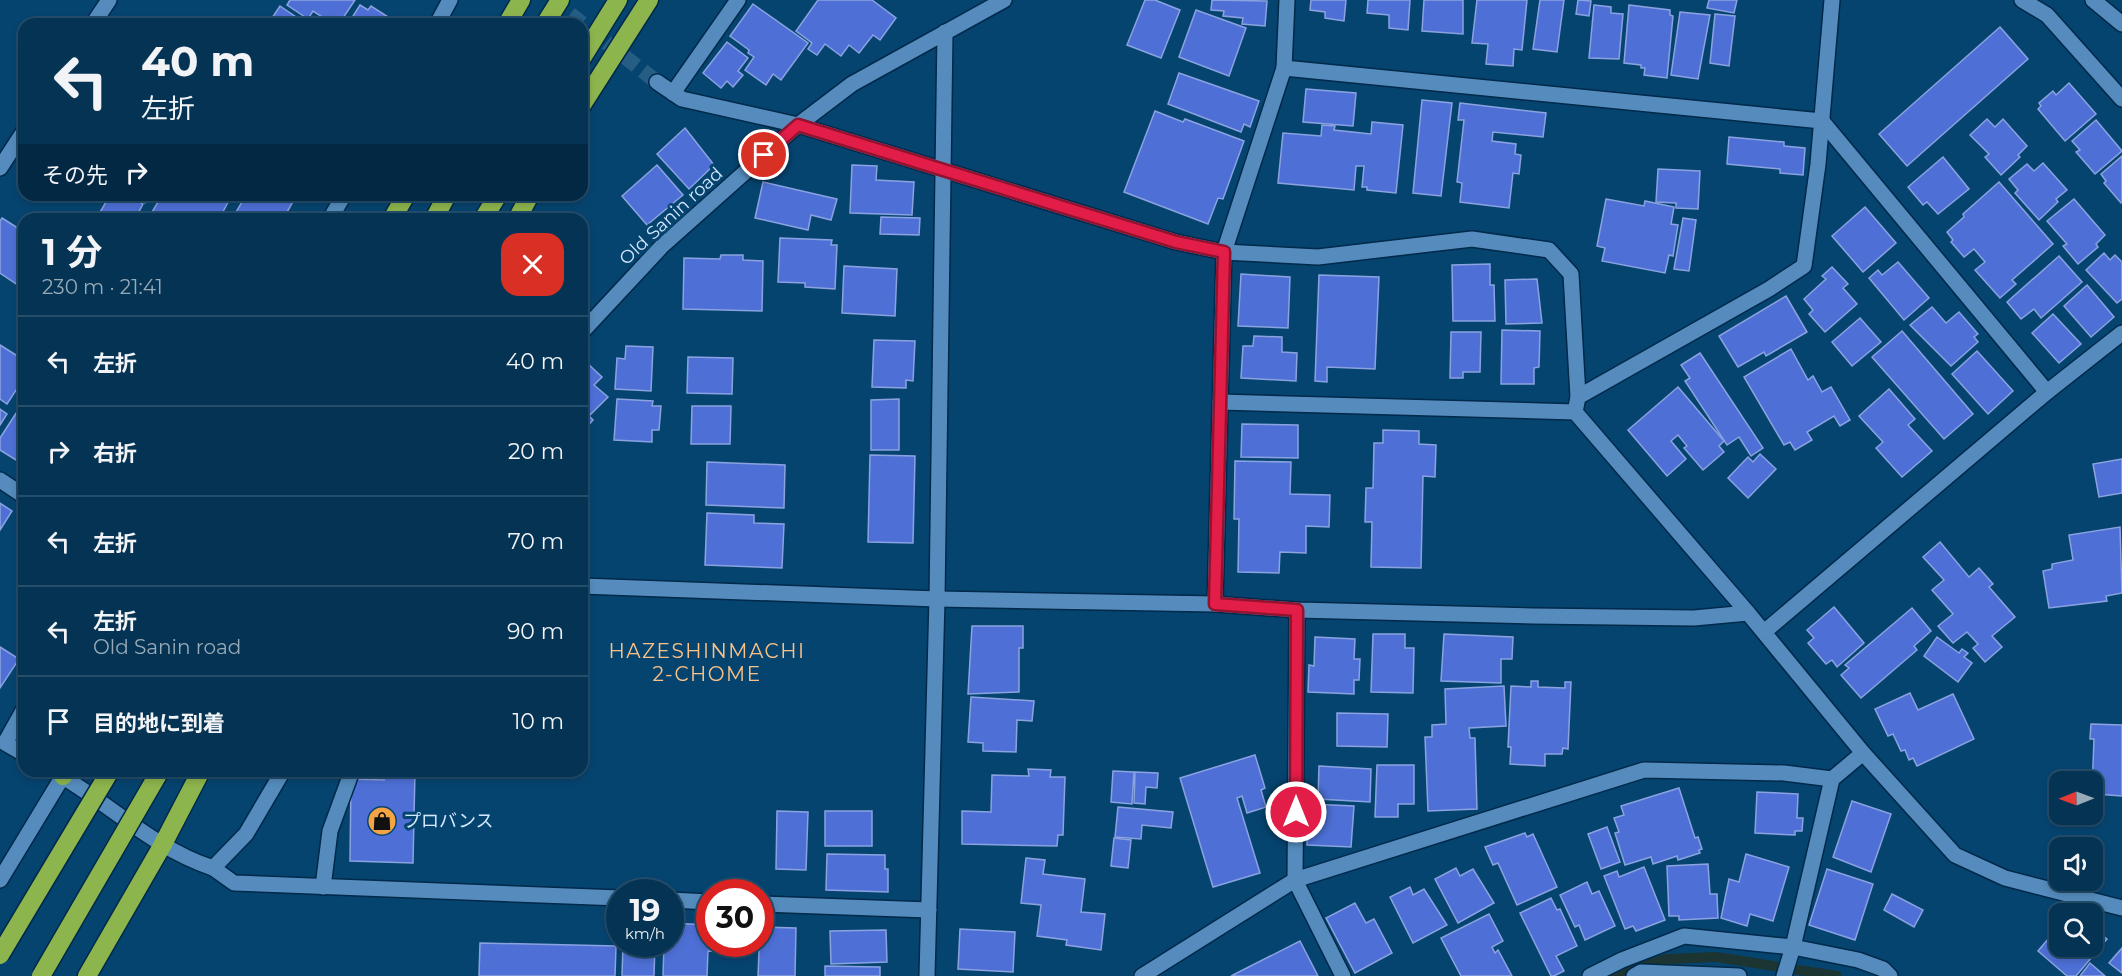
<!DOCTYPE html>
<html lang="ja">
<head>
<meta charset="utf-8">
<style>
  :root { --surface:#043354; --page:#123f5e; --text:#f1f3f6; --muted:#97aab8; --line:#254e6b }
  body { margin:0; font-family:Montserrat,"Noto Sans JP",sans-serif; background:var(--page); color:var(--text); height:100vh; display:flex; flex-direction:column; font-size:22px; white-space:nowrap }
  * { box-sizing:border-box; margin:0 }
  p { font-size:20px; color:var(--muted) }
  .icon { flex:none; width:33px; height:33px; fill:none; stroke:currentColor; stroke-width:2; stroke-linecap:round; stroke-linejoin:round }
  .map { position:relative; flex:1; overflow:hidden }
  .side { position:absolute; left:18px; top:213px; width:570px; height:564px; display:flex; flex-direction:column; background:var(--surface); border-radius:18px; box-shadow:0 3px 9px #0003,0 0 0 2px var(--line) }
  .side>* { flex:none }
  .guide { position:absolute; left:18px; top:18px; width:570px; height:183px; border-radius:18px; box-shadow:0 3px 9px #0003,0 0 0 2px var(--line); background:#043354; color:var(--text); overflow:hidden }
  .needle { width:39px; rotate:269deg }
  .buttons { position:absolute; left:2049px; top:771px; display:grid; gap:12px }
  .buttons a { display:grid; place-items:center; width:54px; height:54px; border-radius:12px; background:var(--surface); box-shadow:0 3px 9px #0003,0 0 0 2px var(--line); font-size:30px }
  .speed { position:absolute; left:606px; top:879px; display:flex; gap:12px; font-size:30px; font-weight:700; text-align:center }
  .speed>* { display:grid; place-content:center; width:78px; height:78px; border-radius:50%; background:var(--surface); box-shadow:0 3px 9px #0003,0 0 0 2px var(--line); line-height:1 }
  .speed small { font-size:15px; font-weight:400 }
  .speed .limit { border:9px solid #d22; background:#fff; color:#111 }
  .pin { position:absolute; display:grid; place-items:center; width:51px; height:51px; color:#fff; margin:-26px; border:3px solid #fff; border-radius:50%; box-shadow:0 2px 6px #0007 }
  .me { position:absolute; width:66px; margin:-33px; rotate:0deg; stroke-linejoin:round; filter:drop-shadow(0 0 4px #0008) }
  .turn { display:flex; align-items:center; gap:21px; height:126px; padding:0 24px; font-size:27px }
  .turn .icon { width:78px; height:78px; stroke-width:2.5 }
  .turn b { display:block; font-size:42px; line-height:51px }
  .then { display:flex; align-items:center; height:57px; padding:0 24px; background:#0003; gap:12px; font-size:22px }
  .round { display:grid; place-items:center; flex:none; width:63px; height:63px; border-radius:18px; background:var(--page) }
  .overview { display:flex; align-items:center; justify-content:space-between; height:102px; padding:0 24px }
  h1 { font-size:36px; font-weight:700; line-height:45px }
  ul { padding:0; list-style:none }
  li { display:flex; align-items:center; gap:18px; height:90px; padding:0 24px; border-top:2px solid var(--line) }
  li div { flex:1 }
  li b { display:block; font-size:22px }
  li em { font-style:normal }
  .map>svg:first-child { display:block }
  .lines { fill:none; stroke-linecap:round; stroke-linejoin:round }
  .stream { stroke:#1c3533; stroke-width:10 }
  .building { fill:#4e70d6; stroke:#8aa3e0; stroke-width:1.5 }
  .minor-tunnel { stroke:#255d85; stroke-width:15; stroke-dasharray:15 8; stroke-linecap:butt }
  .minor-casing { stroke:#00294a; stroke-width:18 }
  .highway-casing { stroke:#00294a; stroke-width:21 }
  .minor { stroke:#558cbd; stroke-width:15 }
  .highway { stroke:#8db54d; stroke-width:18 }
  .highway-bridge-casing { stroke:#00294a; stroke-width:21; stroke-linecap:butt }
  .highway-bridge { stroke:#8db54d; stroke-width:18 }
  .route-casing { stroke:#92132f; stroke-width:15 }
  .route { stroke:#e11d48; stroke-width:10 }
  .labels { text-anchor:middle; stroke-width:6; stroke-linejoin:round; paint-order:stroke }
  .street-label { font-size:18px; fill:#d3e9ff; stroke:#064470 }
  .poi-label { font-size:18px; fill:#d3e9ff; stroke:#064470; text-anchor:start }
  .neighbourhood-label { font-size:20px; letter-spacing:1.5px; fill:#fac286; stroke:#064470 }
</style>
</head>
<body>
<div class="map">
<svg width="2122" height="976" viewBox="0 0 2122 976">
  <rect width="100%" height="100%" fill="#064470"/>
  <g class="lines">
    <path class="stream" d="M1608 976 1667 959 1716 957 1837 976"/>
  </g>
  <g class="building">
    <path d="M290 0H355L339 24H333L313 11 308 19 287 5Z"/>
    <path d="M818 0H872L896 18 880 40 873 35 859 53 849 45 841 56 825 44 817 55 808 49 812 43 796 31Z"/>
    <path d="M1145 0H1155L1180 10 1161 58 1127 45Z"/>
    <path d="M1212 0 1267 1 1265 26 1242 24 1243 18 1223 16 1224 11 1211 10Z"/>
    <path d="M1311 0H1346L1344 21 1325 18V12L1310 10Z"/>
    <path d="M1368 0H1410L1408 30 1389 28V15L1367 13Z"/>
    <path d="M1424 0H1463V34L1422 31Z"/>
    <path d="M1477 0H1527L1522 50 1514 49 1513 66 1486 64 1488 44 1472 43Z"/>
    <path d="M1540 0H1564L1557 52 1533 49Z"/>
    <path d="M1578 0 1591 1 1589 16 1576 14Z"/>
    <path d="M1709 0H1737L1734 13 1707 8Z"/>
    <path d="M753 4 808 43 781 80 773 74 766 85 745 70 754 57 748 53 749 50 730 36Z"/>
    <path d="M360 5 368 10 371 6 399 24H348Z"/>
    <path d="M1594 5 1611 7V13L1623 14 1619 59 1589 58Z"/>
    <path d="M1629 5 1670 10V15L1673 16 1667 78 1644 75 1645 68H1641V65L1624 63Z"/>
    <path d="M280 6 299 19 296 24H268Z"/>
    <path d="M1196 10 1246 28 1229 76 1179 57Z"/>
    <path d="M1680 12 1710 15 1698 79 1671 75Z"/>
    <path d="M1715 14 1735 16 1729 66 1710 63Z"/>
    <path d="M2000 27 2028 59 1907 166 1879 134Z"/>
    <path d="M727 42 748 58 738 71 743 75 733 87 727 81 721 88 703 73Z"/>
    <path d="M1179 73 1259 101 1250 127 1244 124 1241 132 1168 104Z"/>
    <path d="M2069 83 2096 114 2065 141 2038 109 2041 106 2039 103 2053 91 2056 95Z"/>
    <path d="M1306 89 1356 93 1353 126 1303 122Z"/>
    <path d="M1422 100 1452 103 1441 196 1413 193Z"/>
    <path d="M1460 103 1546 113 1543 137 1493 132 1492 141 1516 144 1515 154 1521 155 1519 174 1513 173 1509 208 1460 202 1462 183 1457 182 1464 120H1458Z"/>
    <path d="M1155 111 1183 122 1185 119 1244 141 1223 199 1218 198 1208 224 1124 192Z"/>
    <path d="M1987 119 1995 127 2003 119 2027 146 2018 155 2020 157 2001 175 1985 157 1989 154 1970 135Z"/>
    <path d="M2096 120 2122 151 2095 174 2076 152 2080 150 2072 141Z"/>
    <path d="M1372 122 1403 125 1396 193 1367 190V187H1362L1364 166H1356L1354 190 1278 183 1283 133 1321 136 1322 125 1335 126 1334 130 1371 134Z"/>
    <path d="M685 128 714 165 689 189 657 154Z"/>
    <path d="M1729 137 1784 142V146L1805 148 1803 175 1780 173V169L1727 164Z"/>
    <path d="M2122 156V202L2121 203 2104 183 2106 181 2101 174Z"/>
    <path d="M1943 157 1969 189 1938 214 1927 202 1923 205 1908 187Z"/>
    <path d="M2043 163 2067 190 2056 199 2058 202 2039 220 2015 193 2018 190 2009 179 2027 164 2034 171Z"/>
    <path d="M657 165 683 195 647 225 622 196Z"/>
    <path d="M852 165 877 166 876 180 914 182 912 215 850 213Z"/>
    <path d="M1658 169 1700 171 1698 209 1676 208V203L1656 202Z"/>
    <path d="M763 182 837 199 831 220 811 215 808 230 755 218Z"/>
    <path d="M1999 182 2053 244 2012 280 2016 284 2000 298 1975 270 1985 262 1974 249 1964 257 1951 242 1953 240 1947 232 1964 217 1963 214Z"/>
    <path d="M110 195H128L143 204 135 219H108L99 214Z"/>
    <path d="M133 195H150L145 203Z"/>
    <path d="M162 195H232L219 219H148Z"/>
    <path d="M246 195H286L294 200 283 219H232Z"/>
    <path d="M1606 199 1644 206 1645 201 1674 207 1671 224 1678 225 1673 256 1669 255 1665 273 1602 261 1605 248 1597 246Z"/>
    <path d="M2074 199 2105 235 2096 244 2098 247 2078 264 2063 246 2067 244 2047 221Z"/>
    <path d="M1865 207 1896 243 1863 272 1832 236Z"/>
    <path d="M881 217 920 218 919 235 880 234Z"/>
    <path d="M2 218 24 232V289L0 273V221Z"/>
    <path d="M1683 218 1696 220 1689 271 1674 269Z"/>
    <path d="M780 238 832 240 831 245H837L835 289 805 287V283L778 282Z"/>
    <path d="M2104 253 2110 260 2115 255 2122 262V299L2117 303 2086 270Z"/>
    <path d="M721 255H743V260L763 261 762 311 683 309 684 258 720 259Z"/>
    <path d="M2059 256 2082 282 2041 318 2034 309 2021 319 2007 302Z"/>
    <path d="M1898 262 1929 298 1904 320 1869 278 1878 270 1882 275Z"/>
    <path d="M1490 264V285H1494L1495 321H1453L1452 265Z"/>
    <path d="M844 266 897 269 895 316 842 313Z"/>
    <path d="M1832 267 1848 284 1843 288 1857 304 1825 332 1809 314 1813 310 1804 299 1826 279 1822 276Z"/>
    <path d="M1241 274 1290 277 1288 328 1238 326Z"/>
    <path d="M1319 275 1379 277 1375 369 1327 367V382L1315 381Z"/>
    <path d="M1537 279 1542 323 1506 324 1505 280Z"/>
    <path d="M2087 285 2114 317 2091 337 2064 306Z"/>
    <path d="M1786 296 1807 332 1766 356 1764 352 1738 367 1719 336Z"/>
    <path d="M1932 307 1946 323 1959 312 1978 334 1974 337 1978 342 1951 366 1910 325Z"/>
    <path d="M2053 314 2081 344 2059 363 2032 333Z"/>
    <path d="M1860 318 1881 342 1852 366 1832 342Z"/>
    <path d="M1502 330 1540 331 1539 367 1534 368V384H1501Z"/>
    <path d="M1902 331 1973 414 1944 439 1872 357Z"/>
    <path d="M1451 332H1481L1480 372H1463V378H1450Z"/>
    <path d="M1254 336 1282 337V352L1297 353 1296 381 1241 378 1243 346H1253Z"/>
    <path d="M874 340 915 341 913 381 906 380V388L872 387Z"/>
    <path d="M0 345 24 360V378L7 404 0 399Z"/>
    <path d="M626 346 653 347 651 391 615 389 617 358 625 359Z"/>
    <path d="M1791 349 1808 380 1813 376 1822 392 1831 387 1850 420 1840 426 1834 416 1807 432 1812 440 1795 450 1790 442 1784 445 1744 377Z"/>
    <path d="M1977 351 2013 391 1988 414 1952 374Z"/>
    <path d="M1700 353 1763 448 1751 456 1739 437 1727 445 1685 381 1690 378 1681 365Z"/>
    <path d="M688 357 733 358 732 394 687 393Z"/>
    <path d="M585 361 602 377 594 385 608 397 589 416 593 420 582 432V364Z"/>
    <path d="M1678 387 1724 441 1719 446 1724 452 1703 470 1684 448 1687 446 1678 435 1671 441 1686 459 1667 476 1628 430Z"/>
    <path d="M1889 389 1915 419 1908 425 1932 451 1902 477 1876 448 1883 442 1859 416Z"/>
    <path d="M617 399 653 401 652 406H661L659 430H652V442L614 440Z"/>
    <path d="M899 399V450H871V400Z"/>
    <path d="M24 401V465L0 450V438Z"/>
    <path d="M692 406H731L730 444H691Z"/>
    <path d="M0 409 7 414 0 425Z"/>
    <path d="M1242 424 1298 425V458L1241 457Z"/>
    <path d="M1383 430 1419 431V444L1436 445 1435 477 1423 476 1421 568 1371 567 1372 522H1365L1366 488H1373L1374 443H1383Z"/>
    <path d="M1760 454 1776 469 1748 498 1728 478 1748 457 1753 462Z"/>
    <path d="M870 455 915 456 913 543 868 542Z"/>
    <path d="M2122 459V493L2099 497 2093 464Z"/>
    <path d="M1235 461 1291 462 1290 494 1330 495 1329 527 1306 526V553L1280 552 1279 573 1238 572 1239 519H1234Z"/>
    <path d="M707 462 785 465 784 508 706 505Z"/>
    <path d="M0 503 12 511 0 530Z"/>
    <path d="M707 513 754 515V523L784 524 782 568 705 565Z"/>
    <path d="M2120 527 2122 593 2106 596 2107 601 2049 608 2043 571 2052 569V564L2073 560 2069 535Z"/>
    <path d="M1940 542 1969 577 1979 568 1993 584 1989 587 2015 617 1992 636 2002 647 1985 662 1973 648 1978 644 1967 632 1953 643 1938 626 1953 614 1932 590 1944 580 1923 557Z"/>
    <path d="M1834 607 1864 643 1837 667 1832 660 1826 664 1808 643 1814 638 1807 630Z"/>
    <path d="M1912 608 1931 631 1914 646 1917 650 1861 698 1841 675 1849 668 1845 665Z"/>
    <path d="M972 626H1023V648H1019V692L968 694Z"/>
    <path d="M1373 634H1405V648H1414L1413 693 1371 692Z"/>
    <path d="M1444 634 1513 637 1512 659H1501V683L1441 681Z"/>
    <path d="M1315 637 1355 639 1354 659H1360L1359 680H1354V694L1308 692 1309 665 1314 666Z"/>
    <path d="M1937 637 1959 653 1962 649 1968 653 1964 657 1972 663 1958 682 1924 656Z"/>
    <path d="M0 647 19 659 0 688Z"/>
    <path d="M1531 681H1538V687L1565 688V682H1571L1568 749 1563 748 1562 754H1545V766L1510 764 1511 747H1508L1511 686 1531 687Z"/>
    <path d="M1504 686 1506 726 1469 728 1470 738H1475L1477 809 1428 811 1425 737H1432V725L1446 724 1445 689Z"/>
    <path d="M1910 693 1918 710 1953 694 1974 739 1917 766 1913 758 1909 760 1905 750 1901 751 1893 734 1888 736 1875 709Z"/>
    <path d="M971 697 1034 701 1032 721 1017 720 1016 752 983 751V743L968 742Z"/>
    <path d="M1337 713 1388 714 1387 747 1337 746Z"/>
    <path d="M2091 724 2122 725V796L2096 794V791L2092 790 2094 739H2090Z"/>
    <path d="M1255 755 1265 788 1261 790 1266 807 1247 813 1242 796 1237 798 1260 873 1213 887 1180 778Z"/>
    <path d="M1377 765H1414V804H1398V817H1375Z"/>
    <path d="M1319 766 1371 769 1370 802 1318 799Z"/>
    <path d="M1028 769 1051 770 1050 777H1065L1063 835H1058L1057 846 962 844V811L991 812 992 775 1029 776Z"/>
    <path d="M384 771H415L413 863 350 861 351 779 384 780Z"/>
    <path d="M1113 771 1134 772 1132 804 1111 802Z"/>
    <path d="M1135 772 1158 773 1157 788 1146 787 1145 804 1134 803Z"/>
    <path d="M1679 788 1695 838 1698 837 1702 849 1699 850 1700 853 1678 860 1677 856 1653 864 1651 857 1625 865 1615 833 1619 832 1614 818 1624 815 1621 806Z"/>
    <path d="M1757 792 1798 794 1797 818H1803L1802 831H1795V835L1755 833Z"/>
    <path d="M1852 801 1891 814 1871 872 1833 857Z"/>
    <path d="M1309 804 1354 806 1351 847 1307 845Z"/>
    <path d="M1118 807 1173 812 1171 828 1142 825 1141 839 1115 837Z"/>
    <path d="M777 811 808 812 806 870 776 869Z"/>
    <rect x="825" y="811" width="47" height="35"/>
    <path d="M1607 827 1620 862 1601 869 1588 834Z"/>
    <path d="M1525 833 1527 837 1533 834 1557 887 1517 905 1498 863 1493 865 1485 847Z"/>
    <path d="M1114 838 1131 840 1128 868 1111 866Z"/>
    <path d="M827 854 885 855V869H888V892L826 890Z"/>
    <path d="M1746 854 1789 867 1773 921 1750 914 1747 926 1721 918 1729 879 1739 882Z"/>
    <path d="M1026 858 1045 860 1043 874 1085 879 1081 912 1105 914 1101 950 1066 945 1067 940 1037 936 1041 905 1021 903Z"/>
    <path d="M1708 864 1710 894H1717L1718 918 1679 920V916H1669L1667 866Z"/>
    <path d="M1644 867 1665 920 1636 931 1633 926 1625 929 1604 876 1617 871 1619 877Z"/>
    <path d="M1456 868 1460 876 1473 869 1494 903 1458 923 1435 879Z"/>
    <path d="M1827 869 1873 884 1855 940 1809 925Z"/>
    <path d="M1587 882 1592 894 1599 891 1615 926 1585 940 1579 925 1575 927 1560 895Z"/>
    <path d="M1410 887 1413 895 1424 889 1447 925 1413 943 1390 897Z"/>
    <path d="M1892 894 1923 910 1914 927 1884 910Z"/>
    <path d="M1551 898 1557 910 1560 909 1577 946 1556 956 1564 971 1554 976H1551L1520 913Z"/>
    <path d="M1355 903 1366 923 1374 919 1392 953 1355 973 1326 918Z"/>
    <path d="M1489 914 1503 941 1492 947 1495 953 1498 950 1512 976H1461L1441 938Z"/>
    <path d="M670 923 710 925V944H722L721 952 708 951 707 976H663L664 944H670Z"/>
    <path d="M2060 925V946H2092V927L2107 939 2076 976H2067L2038 951Z"/>
    <path d="M760 927 796 928 795 976H758Z"/>
    <path d="M960 929 1015 932 1013 972 958 969Z"/>
    <path d="M886 930 887 962 831 964 830 931Z"/>
    <path d="M1300 941 1318 976H1231Z"/>
    <path d="M480 943 616 946 615 976H479Z"/>
    <path d="M623 944H655L654 976H622Z"/>
    <path d="M2122 948V973L2109 963Z"/>
    <path d="M2090 963 2105 976H2080Z"/>
    <path d="M825 966 880 967V976H825Z"/>
  </g>
  <g class="lines">
    <path class="minor-tunnel" d="M552 0 657 82"/>
    <g class="minor-casing">
      <g id="minor">
        <path d="M2022 0 2047 15 2122 99"/>
        <path d="M2093 0 2122 24"/>
        <path d="M93 24 109 0"/>
        <path d="M437 24 450 0"/>
        <path d="M1284 68 1822 121 2047 392"/>
        <path d="M657 82 682 99 798 125 1176 242 1224 252 1318 257 1472 239 1549 250 1571 274 1578 397 1575 412 1220 402"/>
        <path d="M673 93 738 0"/>
        <path d="M0 168 24 131"/>
        <path d="M330 219 344 195"/>
        <path d="M582 332 662 246 798 125 852 84 1004 0"/>
        <path d="M1578 397 1769 289 1804 266 1818 164 1832 0"/>
        <path d="M1575 412 1748 613 1863 753 1955 855 2005 878 2122 908"/>
        <path d="M0 480 24 496"/>
        <path d="M582 586 937 599 1215 604 1297 610 1533 616 1694 618 1748 613"/>
        <path d="M1215 604 1224 252 1284 68 1287 0"/>
        <path d="M1297 610 1295 880 1343 976"/>
        <path d="M1764 632 2047 392 2122 333"/>
        <path d="M24 709 5 743 24 754"/>
        <path d="M53 771C108 802 152 848 213 868L246 834 283 771"/>
        <path d="M213 868 234 883 620 898"/>
        <path d="M0 880 63 776"/>
        <path d="M323 887 330 831 352 771"/>
        <path d="M670 900 710 902"/>
        <path d="M760 904 929 910"/>
        <path d="M927 976 937 599 945 32"/>
        <path d="M1142 976 1295 880 1644 770 1784 773 1832 779"/>
        <path d="M1590 976 1622 960 1684 936 1793 947 1858 960 1883 969 1890 976"/>
        <path d="M1634 976 1641 972 1739 976"/>
        <path d="M1784 976 1793 947 1832 779 1863 753"/>
      </g>
    </g>
    <g class="highway-casing">
      <g id="highway">
        <path d="M507 24 521 0"/>
        <path d="M545 24 560 0"/>
        <path d="M582 58 618 0"/>
        <path d="M582 105 649 0"/>
        <path d="M392 219 406 195"/>
        <path d="M434 219 447 195"/>
        <path d="M483 219 498 195"/>
        <path d="M517 219 530 195"/>
        <path d="M63 776 66 771"/>
        <path d="M87 976 162 846 201 771"/>
      </g>
    </g>
    <use href="#minor" class="minor"/>
    <use href="#highway" class="highway"/>
    <g class="highway-bridge-casing">
      <g id="highway-bridge">
        <path d="M0 955 110 771"/>
        <path d="M41 976 160 771"/>
      </g>
    </g>
    <use href="#highway-bridge" class="highway-bridge"/>
  </g>
  <g class="lines">
    <g class="route-casing">
      <path id="route" d="M764 155 798 125 1176 242 1224 252 1215 604 1297 610 1296 812"/>
    </g>
    <use href="#route" class="route"/>
  </g>
  <defs>
    <g id="shop-disc" transform="scale(1.5)"><circle r="9.5" fill="#f4a444" stroke="#064470"/><path d="M-5-2.5h2.3a2.7 3.5 0 0 1 5.4 0H5L5.5 6h-11ZM-1.5-2.5h3a1.5 2.3 0 0 0-3 0Z" fill="#111"/></g>
  </defs>
  <g fill-rule="evenodd">
    <use href="#shop-disc" x="382" y="821"/>
  </g>
  <g class="labels">
    <g class="street-label">
      <text transform="translate(671 216) rotate(-43)" y="6">Old Sanin road</text>
    </g>
    <g class="poi-label">
      <text x="403" y="827">プロバンス</text>
    </g>
    <g class="neighbourhood-label">
      <text x="707" y="658">HAZESHINMACHI<tspan x="707" dy="23">2-CHOME</tspan></text>
    </g>
  </g>
</svg>
<div class="buttons">
<a><svg class="needle" viewBox="-14 -14 28 28"><path d="M0-13l5 13h-10z" fill="#e53935"/><path d="M0 13l5-13h-10z" fill="#97aab8"/></svg></a>
<a><svg class="icon" aria-label="sound" viewBox="0 0 24 24"><path d="M4 9h4l5-4v14l-5-4H4zM17 9q2 3 0 6"/></svg></a>
<a><svg class="icon" aria-label="search" viewBox="0 0 24 24"><circle cx="10" cy="10" r="6"/><path d="M15 15l6 6"/></svg></a>
</div>
<div class="speed"><div>19<small>km/h</small></div><div class="limit">30</div></div>
<div class="pin" style="left:764px;top:155px;background:#d93025"><svg class="icon" aria-label="arrive" viewBox="0 0 24 24"><path d="M6 21V4h12l-3 4 3 4H6"/></svg></div>
<svg class="me" style="left:1296px;top:812px" viewBox="-20 -20 40 40"><circle r="17" fill="#e11d48" stroke="#fff" stroke-width="3"/><path d="M0-11L8 9 0 5-8 9z" fill="#fff"/></svg>
<div class="guide">
<div class="turn"><svg class="icon" aria-label="left" viewBox="0 0 24 24"><path d="M17 20v-9H6M10 6l-5 5 5 5"/></svg><div><b>40 m</b>左折</div></div>
<div class="then">その先<svg class="icon" aria-label="right" viewBox="0 0 24 24"><path d="M7 20v-9h11M14 6l5 5-5 5"/></svg></div>
</div>
<section class="side">
<div class="overview"><div><h1>1 分</h1><p>230 m · 21:41</p></div><a class="round" style="background:#d93025;color:#fff"><svg class="icon" aria-label="close" viewBox="0 0 24 24"><path d="M6 6l12 12M18 6L6 18"/></svg></a></div>
<ul>
<li><svg class="icon" aria-label="left" viewBox="0 0 24 24"><path d="M17 20v-9H6M10 6l-5 5 5 5"/></svg><div><b>左折</b></div><em>40 m</em></li>
<li><svg class="icon" aria-label="right" viewBox="0 0 24 24"><path d="M7 20v-9h11M14 6l5 5-5 5"/></svg><div><b>右折</b></div><em>20 m</em></li>
<li><svg class="icon" aria-label="left" viewBox="0 0 24 24"><path d="M17 20v-9H6M10 6l-5 5 5 5"/></svg><div><b>左折</b></div><em>70 m</em></li>
<li><svg class="icon" aria-label="left" viewBox="0 0 24 24"><path d="M17 20v-9H6M10 6l-5 5 5 5"/></svg><div><b>左折</b><p>Old Sanin road</p></div><em>90 m</em></li>
<li><svg class="icon" aria-label="arrive" viewBox="0 0 24 24"><path d="M6 21V4h12l-3 4 3 4H6"/></svg><div><b>目的地に到着</b></div><em>10 m</em></li>
</ul>
</section>
</div>
</body>
</html>
